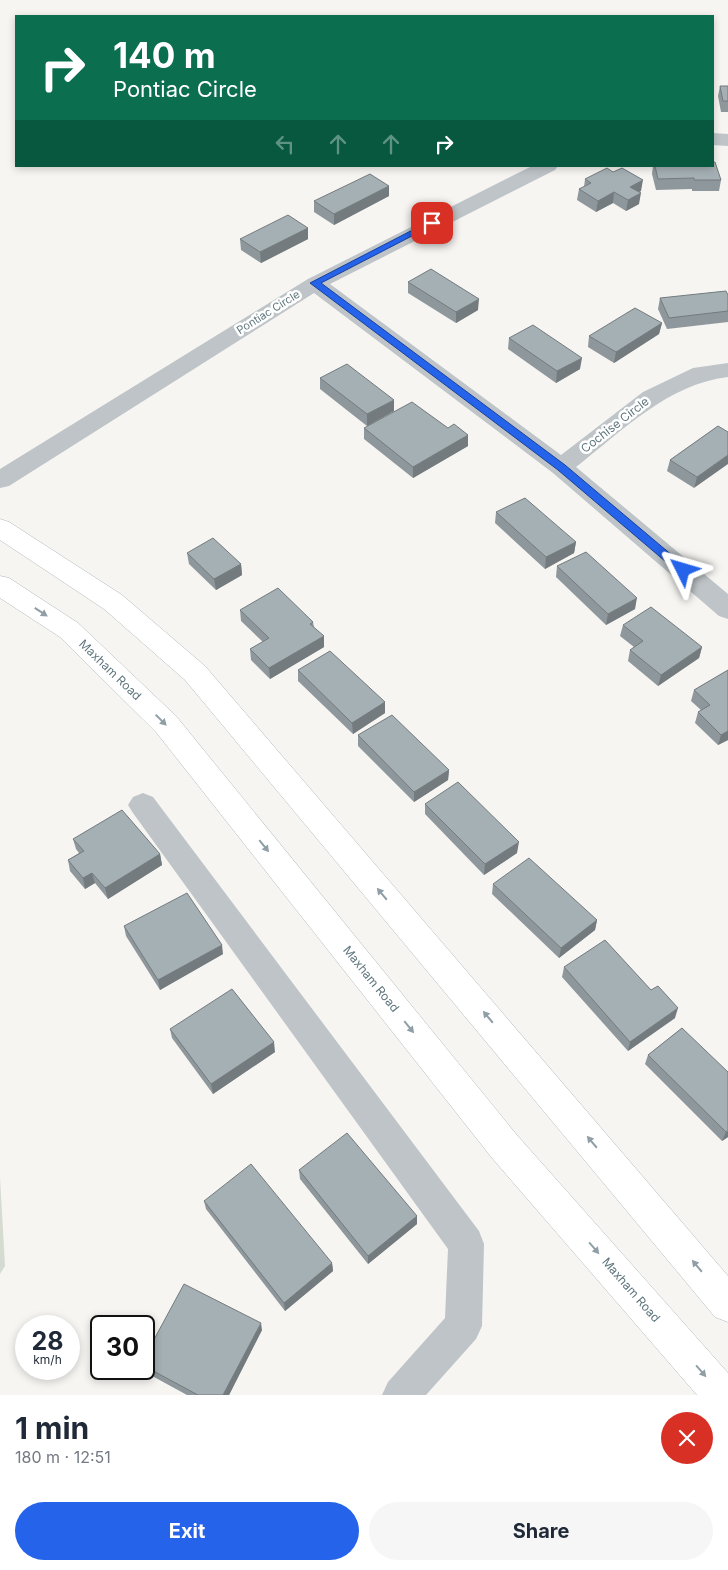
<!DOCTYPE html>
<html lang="en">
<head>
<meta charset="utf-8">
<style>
  :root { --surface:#fff; --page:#f6f6f7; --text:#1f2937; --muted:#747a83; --accent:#2563eb }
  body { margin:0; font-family:Inter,sans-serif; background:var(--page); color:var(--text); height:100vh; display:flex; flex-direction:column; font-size:19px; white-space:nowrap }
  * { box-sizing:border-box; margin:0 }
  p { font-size:16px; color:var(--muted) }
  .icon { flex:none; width:28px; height:28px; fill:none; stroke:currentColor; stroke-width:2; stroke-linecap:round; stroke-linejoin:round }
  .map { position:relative; height:1395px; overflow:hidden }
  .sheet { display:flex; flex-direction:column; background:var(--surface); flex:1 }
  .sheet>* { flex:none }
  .hud { position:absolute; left:15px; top:15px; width:699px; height:152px; border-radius:0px; box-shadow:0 2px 8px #0003; background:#0b6e4f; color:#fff; overflow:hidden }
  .speed { position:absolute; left:15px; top:1315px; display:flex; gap:10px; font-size:25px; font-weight:700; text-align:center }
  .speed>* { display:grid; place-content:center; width:65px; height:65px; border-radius:50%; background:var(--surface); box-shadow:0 2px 8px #0003; line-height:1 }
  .speed small { font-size:12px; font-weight:400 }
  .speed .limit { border:2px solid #111; border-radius:8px; background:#fff; color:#111 }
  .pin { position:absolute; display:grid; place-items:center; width:42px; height:42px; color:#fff; margin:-21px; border-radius:10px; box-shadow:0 2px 8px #0006 }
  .me { position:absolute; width:55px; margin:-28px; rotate:310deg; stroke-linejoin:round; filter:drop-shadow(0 0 4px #0008) }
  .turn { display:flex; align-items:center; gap:18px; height:105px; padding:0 15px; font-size:22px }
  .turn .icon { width:65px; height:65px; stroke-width:2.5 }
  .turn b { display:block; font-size:35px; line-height:42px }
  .lanes { display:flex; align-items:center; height:48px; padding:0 15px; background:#0003; justify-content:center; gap:25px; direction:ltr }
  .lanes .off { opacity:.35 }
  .round { display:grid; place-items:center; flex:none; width:52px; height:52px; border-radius:26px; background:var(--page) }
  .summary { display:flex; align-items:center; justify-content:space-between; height:85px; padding:0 15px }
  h1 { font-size:30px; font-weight:700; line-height:38px }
  .action { display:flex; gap:10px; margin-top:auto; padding:10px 15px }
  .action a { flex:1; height:58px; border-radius:30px; background:var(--accent); color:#fff; font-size:20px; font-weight:700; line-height:58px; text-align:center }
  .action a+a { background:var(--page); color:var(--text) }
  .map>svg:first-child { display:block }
  .green { fill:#d6dbd1 }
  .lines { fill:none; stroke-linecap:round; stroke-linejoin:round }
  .major-casing { stroke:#b1b8bb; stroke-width:1 }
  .minor { fill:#bec4c7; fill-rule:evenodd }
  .major { fill:#fff; fill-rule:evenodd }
  .wall { fill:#8e979b }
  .shaded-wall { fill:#747b7e }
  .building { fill:#a5b0b4; stroke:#747b7e }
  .oneway { fill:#8f9fa5 }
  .route { fill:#2563eb; stroke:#184099 }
  .labels { text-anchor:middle; stroke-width:5; stroke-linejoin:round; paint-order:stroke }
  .far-street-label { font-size:11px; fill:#5f767e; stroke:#fff }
  .street-label { font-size:12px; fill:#5f767e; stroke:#fff }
</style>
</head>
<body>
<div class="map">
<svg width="728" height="1395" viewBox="0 0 728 1395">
  <rect width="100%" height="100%" fill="#f6f5f2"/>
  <path class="green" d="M0 1177 5 1266 0 1274Z"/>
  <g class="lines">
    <g class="major-casing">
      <g id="major">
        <path d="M0 519 9 522 122 595 205 666 728 1276V1322L715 1317 185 680 104 609 0 540Z"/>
        <path d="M0 576 9 578 78 623 176 716 516 1134 728 1373V1395H697L492 1158 156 732 60 637 0 598Z"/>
      </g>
    </g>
    <g class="minor">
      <path d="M712 133 728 134V146L712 145Z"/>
      <path d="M532 166H558L555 170 330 284 561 455 643 392 693 368 728 363V377C668 384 622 431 576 467L728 594V619L719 616 553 473 314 293 9 486 0 488V469L308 279Z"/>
      <path d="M143 793 153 797 479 1231 484 1244 482 1326 476 1339 426 1395H382L388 1382 445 1318 448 1249 133 813 128 805 133 797Z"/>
    </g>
    <use href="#major" class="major"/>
  </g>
  <g class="wall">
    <path d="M720 86H728V112H721L718 96Z"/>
    <path d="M653 166H712L721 180 719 191H692V189L656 190 652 174Z"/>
    <path d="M585 179 641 191 639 192V204L626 211 613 203 596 212 577 200 579 189 584 187Z"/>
    <path d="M389 186V196L334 225 314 212V201Z"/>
    <path d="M308 228V239L261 263 241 250 240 239Z"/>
    <path d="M408 282 478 310 456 323 408 293Z"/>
    <path d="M728 295V322L667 329 658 309 660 298Z"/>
    <path d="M662 323 659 334 614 363 588 347 589 336Z"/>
    <path d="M509 338 580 369 556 383 508 349Z"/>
    <path d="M320 378 394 411 367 426 320 389Z"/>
    <path d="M718 426 694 488 667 471 670 460Z"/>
    <path d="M364 428H448L468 446 413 478 364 439Z"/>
    <path d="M496 512 576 542 574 553 545 569 495 523Z"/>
    <path d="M187 553 241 564 242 575 216 590 189 564Z"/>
    <path d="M557 566 635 609 606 625 556 577Z"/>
    <path d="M240 610 313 622 314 627 324 647 270 679 251 660 250 649 263 642 241 621Z"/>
    <path d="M623 625 702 647 699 658 658 686 628 661 630 650 634 647 620 636Z"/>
    <path d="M298 670 385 702V713L353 734 298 681Z"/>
    <path d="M728 670V740L718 745 695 723 698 712 701 710 691 701 694 690Z"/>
    <path d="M358 735 449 770 448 780 414 802 358 746Z"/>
    <path d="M425 804 517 853 484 875 425 814Z"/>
    <path d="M73 839 160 854 162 865 108 899 95 883 85 889 70 871 68 860 79 853 76 849Z"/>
    <path d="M493 884 597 920 595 930 559 958 492 894Z"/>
    <path d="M124 926 223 954 160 990 126 936Z"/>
    <path d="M564 967 675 1018 628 1051 562 977Z"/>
    <path d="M682 1028 728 1137 722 1141 645 1064 648 1055Z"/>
    <path d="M170 1029 275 1052 213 1094 172 1038Z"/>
    <path d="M299 1170 417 1216V1224L368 1264 300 1179Z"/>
    <path d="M204 1201 332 1263 333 1271 285 1311 206 1209Z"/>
    <path d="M262 1330 229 1395H187L143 1371 142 1369H144V1358Z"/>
  </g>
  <g class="shaded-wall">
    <path d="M643 180 641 191 628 198 630 187Z"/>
    <path d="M389 186V196L334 225V214Z"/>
    <path d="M614 192 613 203 596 212 598 201Z"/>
    <path d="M641 193 639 204 626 211 628 200Z"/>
    <path d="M308 228V239L261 263 260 252Z"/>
    <path d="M479 299 478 310 456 323V312Z"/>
    <path d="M662 323 659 334 614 363 616 352Z"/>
    <path d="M582 358 580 369 556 383 557 371Z"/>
    <path d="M394 400V411L367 426V414Z"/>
    <path d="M468 435V446L413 478V467Z"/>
    <path d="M728 455V464L694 488 697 477Z"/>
    <path d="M576 542 574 553 545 569 546 557Z"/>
    <path d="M241 564 242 575 216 590 214 579Z"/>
    <path d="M637 598 635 609 606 625 608 614Z"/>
    <path d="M324 636V647L270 679 269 668Z"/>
    <path d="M702 647 699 658 658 686 661 675Z"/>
    <path d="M385 702V713L353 734 352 723Z"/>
    <path d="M728 731V740L718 745 721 735Z"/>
    <path d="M449 770 448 780 414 802V792Z"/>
    <path d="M519 842 517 853 484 875 485 864Z"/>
    <path d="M160 854 162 865 108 899 105 888Z"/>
    <path d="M92 873 95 883 85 889 83 878Z"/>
    <path d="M597 920 595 930 559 958 561 948Z"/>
    <path d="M222 945 223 954 160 990 158 980Z"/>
    <path d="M678 1008 675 1018 628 1051 630 1042Z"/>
    <path d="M274 1042 275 1052 213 1094 211 1084Z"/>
    <path d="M728 1131V1137L722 1141 726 1132Z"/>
    <path d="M417 1216V1224L368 1264V1256Z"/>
    <path d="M332 1263 333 1271 285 1311 284 1303Z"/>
    <path d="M261 1323 262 1330 229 1395H223Z"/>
  </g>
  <g class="building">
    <path d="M720 86H728V101H723Z"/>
    <path d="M712 162H715L721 180H694V178L658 179 655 166H712Z"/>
    <path d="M607 168 613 172 622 168 643 180 630 187 641 193 628 200 614 192 598 201 579 189 591 183 585 179Z"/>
    <path d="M370 174 389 186 334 214 314 201Z"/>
    <path d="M288 215 308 228 260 252 240 239Z"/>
    <path d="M431 269 479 299 456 312 408 282Z"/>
    <path d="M726 291 728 295V311L669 318 660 298Z"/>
    <path d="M635 308 662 323 616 352 589 336Z"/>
    <path d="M533 325 582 358 557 371 509 338Z"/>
    <path d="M347 364 394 400 367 414 320 378Z"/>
    <path d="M412 402 448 428 454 424 468 435 413 467 364 428Z"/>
    <path d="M718 426 728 432V455L697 477 670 460Z"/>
    <path d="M525 498 576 542 546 557 496 512Z"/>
    <path d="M213 538 241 564 214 579 187 553Z"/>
    <path d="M586 552 637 598 608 614 557 566Z"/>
    <path d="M278 588 313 622 310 624 324 636 269 668 250 649 269 638 240 610Z"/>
    <path d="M651 607 702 647 661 675 630 650 643 641 623 625Z"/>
    <path d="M330 651 385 702 352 723 298 670Z"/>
    <path d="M728 670V731L721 735 698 712 710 705 694 690Z"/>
    <path d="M392 715 449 770 414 792 358 735Z"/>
    <path d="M458 782 519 842 485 864 425 804Z"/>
    <path d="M122 810 160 854 105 888 92 873 83 878 68 860 84 851 73 839Z"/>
    <path d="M529 858 597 920 561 948 493 884Z"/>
    <path d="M187 893 222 945 158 980 124 926Z"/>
    <path d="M605 940 651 990 658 986 678 1008 630 1042 564 967Z"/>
    <path d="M232 989 274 1042 211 1084 170 1029Z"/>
    <path d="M682 1028 728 1072V1131L726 1132 648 1055Z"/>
    <path d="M347 1133 417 1216 368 1256 299 1170Z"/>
    <path d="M251 1164 332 1263 284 1303 204 1201Z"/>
    <path d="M184 1284 261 1323 223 1395H198L144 1366V1358Z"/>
  </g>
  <defs><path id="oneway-solid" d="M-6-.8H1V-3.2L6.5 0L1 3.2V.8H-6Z" transform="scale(1.25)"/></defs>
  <g class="oneway">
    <use href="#oneway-solid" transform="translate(41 612) rotate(33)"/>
    <use href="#oneway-solid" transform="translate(161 720) rotate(45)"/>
    <use href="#oneway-solid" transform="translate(264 846) rotate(51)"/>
    <use href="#oneway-solid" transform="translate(382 894) rotate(-130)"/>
    <use href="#oneway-solid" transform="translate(488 1017) rotate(-130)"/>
    <use href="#oneway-solid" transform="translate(409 1027) rotate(51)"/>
    <use href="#oneway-solid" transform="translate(592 1142) rotate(-130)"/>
    <use href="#oneway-solid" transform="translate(594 1248) rotate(49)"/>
    <use href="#oneway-solid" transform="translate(697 1266) rotate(-130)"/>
    <use href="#oneway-solid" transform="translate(701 1371) rotate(49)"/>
  </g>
  <path class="route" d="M430 221 437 223 321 283 565 465 686 567V573H679L558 470 310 283Z"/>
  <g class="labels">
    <g class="far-street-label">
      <text transform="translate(268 312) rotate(-32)" y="4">Pontiac Circle</text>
    </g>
    <g class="street-label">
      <text transform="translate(615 425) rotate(-38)" y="4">Cochise Circle</text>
      <text transform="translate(110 670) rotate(44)" y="4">Maxham Road</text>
      <text transform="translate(371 979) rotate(51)" y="4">Maxham Road</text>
      <text transform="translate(631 1290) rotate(49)" y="4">Maxham Road</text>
    </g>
  </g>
</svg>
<div class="speed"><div>28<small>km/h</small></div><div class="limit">30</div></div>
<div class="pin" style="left:432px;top:223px;background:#d93025"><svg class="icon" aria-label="arrive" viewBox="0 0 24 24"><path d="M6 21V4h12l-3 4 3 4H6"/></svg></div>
<svg class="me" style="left:683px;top:570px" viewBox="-20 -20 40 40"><path d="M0-17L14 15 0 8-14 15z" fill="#2563eb" stroke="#fff" stroke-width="4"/></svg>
<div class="hud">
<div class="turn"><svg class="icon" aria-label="right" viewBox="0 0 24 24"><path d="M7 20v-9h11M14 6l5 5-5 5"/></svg><div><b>140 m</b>Pontiac Circle</div></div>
<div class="lanes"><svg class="icon off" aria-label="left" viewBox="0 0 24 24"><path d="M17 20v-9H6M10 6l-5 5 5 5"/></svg><svg class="icon off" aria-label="ahead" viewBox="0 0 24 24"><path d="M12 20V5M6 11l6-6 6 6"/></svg><svg class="icon off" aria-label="ahead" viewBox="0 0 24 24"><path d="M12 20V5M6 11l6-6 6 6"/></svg><svg class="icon" aria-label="right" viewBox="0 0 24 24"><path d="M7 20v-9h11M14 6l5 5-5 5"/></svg></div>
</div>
</div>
<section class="sheet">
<div class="summary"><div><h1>1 min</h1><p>180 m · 12:51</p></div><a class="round" style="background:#d93025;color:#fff"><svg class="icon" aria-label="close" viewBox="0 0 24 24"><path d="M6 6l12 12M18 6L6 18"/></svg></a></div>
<div class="action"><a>Exit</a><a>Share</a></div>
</section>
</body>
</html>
